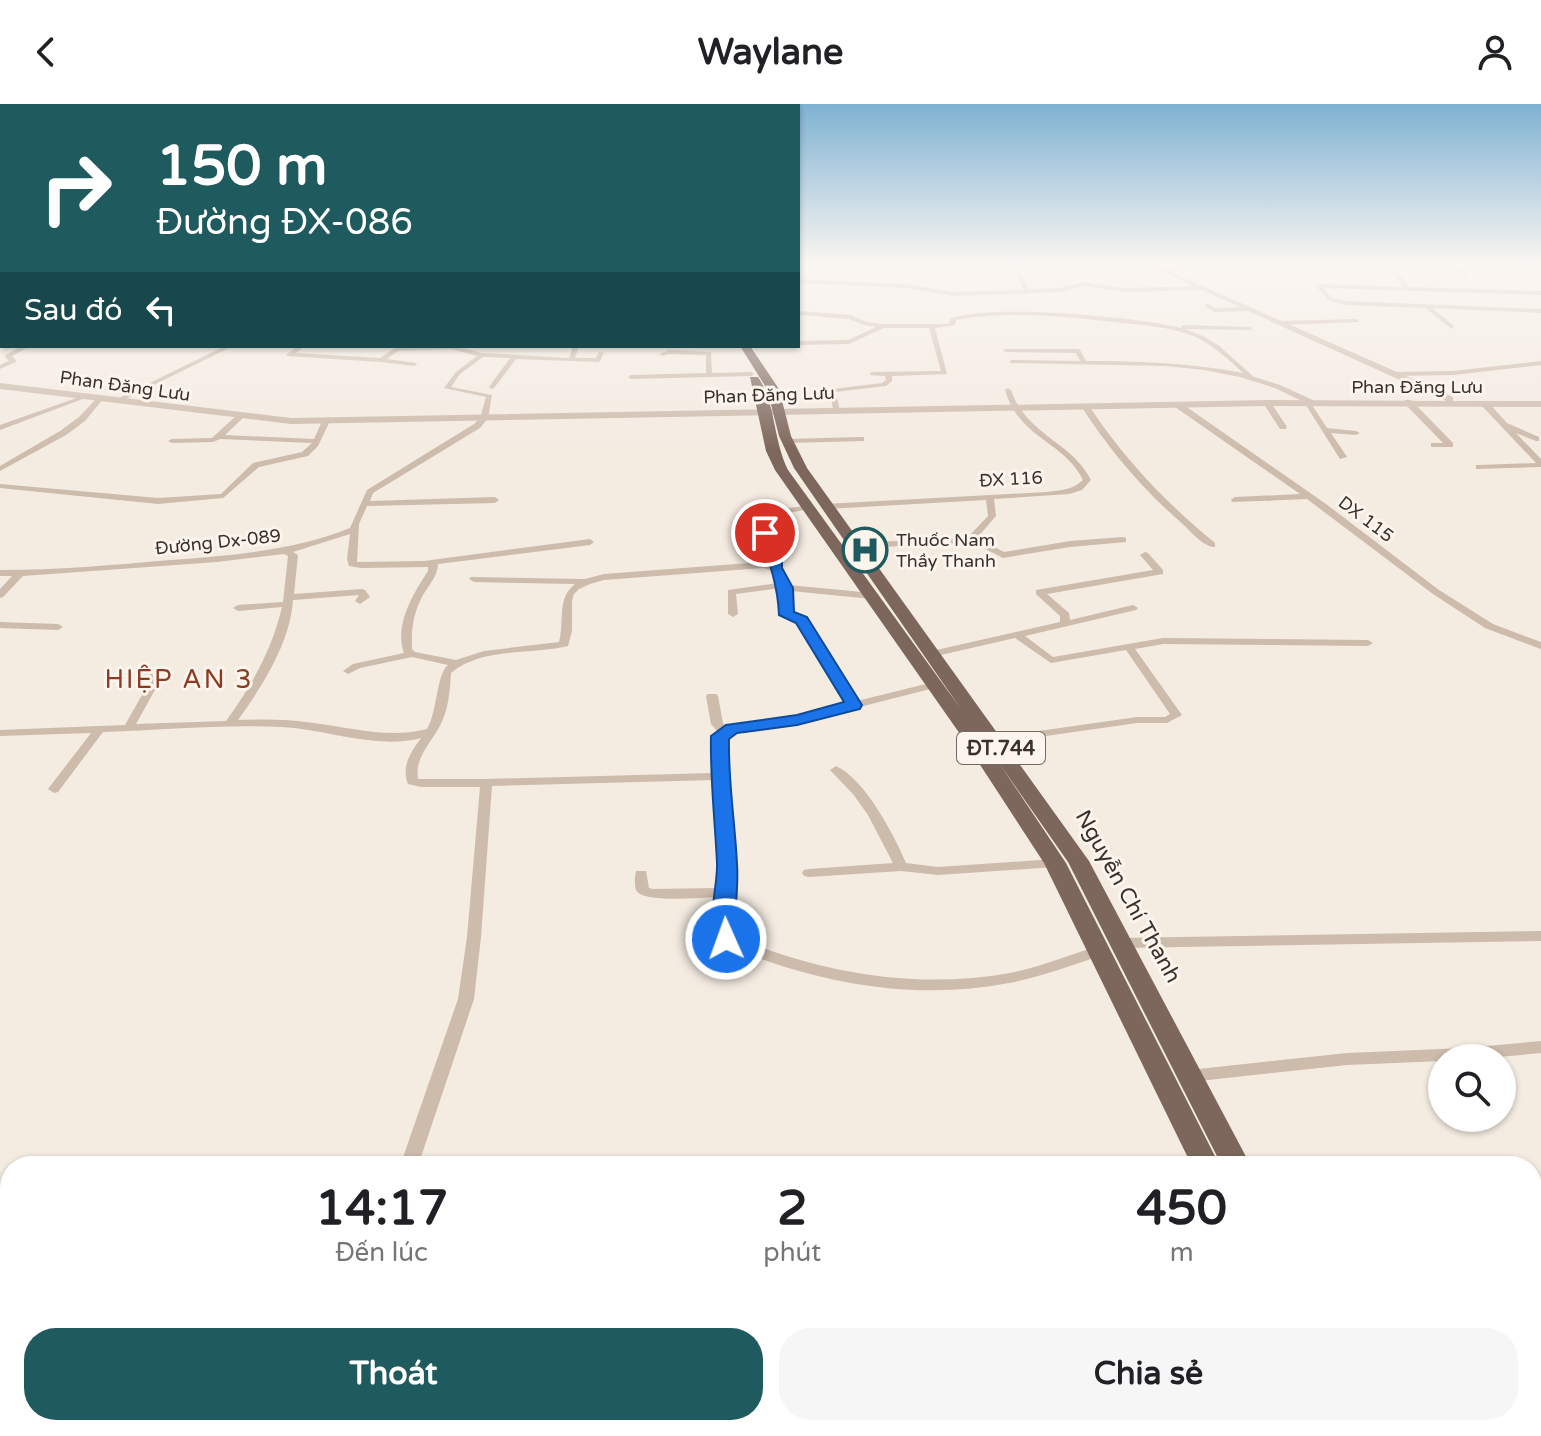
<!DOCTYPE html>
<html lang="vi">
<head>
<meta charset="utf-8">
<style>
  :root { --surface:#fff; --page:#f6f6f6; --text:#202124; --muted:#757577; --accent:#1f5a5e }
  body { margin:0; font-family:"Varela Round",sans-serif; background:var(--page); color:var(--text); height:100vh; display:flex; flex-direction:column; font-size:30px; white-space:nowrap }
  * { box-sizing:border-box; margin:0 }
  p { font-size:26px; color:var(--muted) }
  .icon { flex:none; width:44px; height:44px; fill:none; stroke:currentColor; stroke-width:2; stroke-linecap:round; stroke-linejoin:round }
  .map { position:relative; flex:1; overflow:hidden }
  .side { position:absolute; left:0px; top:1052px; width:1542px; height:280px; display:flex; flex-direction:column; background:var(--surface); border-radius:32px 32px 0 0; box-shadow:0 2px 6px #0004 }
  .side>* { flex:none }
  .top-card { position:absolute; left:0px; top:0px; width:800px; height:244px; box-shadow:0 2px 6px #0004; background:#1f5a5e; color:#fff; overflow:hidden }
  .tools { position:absolute; left:1428px; top:940px; display:grid; gap:16px }
  .tools a { display:grid; place-items:center; width:88px; height:88px; border-radius:50%; background:var(--surface); box-shadow:0 2px 6px #0004; font-size:40px }
  .pin { position:absolute; display:grid; place-items:center; width:68px; height:68px; color:#fff; margin:-34px; border:4px solid #fff; border-radius:50%; box-shadow:0 2px 8px #0007 }
  .me { position:absolute; width:88px; margin:-44px; rotate:358deg; stroke-linejoin:round; filter:drop-shadow(0 0 6px #0008) }
  .turn { display:flex; align-items:center; gap:28px; height:168px; padding:0 24px; font-size:36px }
  .turn .icon { width:104px; height:104px; stroke-width:2.5 }
  .turn b { display:block; font-size:56px; line-height:68px }
  .then { display:flex; align-items:center; height:76px; padding:0 24px; background:#0003; gap:16px; font-size:30px }
  .eta { display:flex; justify-content:space-evenly; align-items:center; height:136px; text-align:center }
  .eta b { font-size:48px; font-weight:700; line-height:56px }
  .cta { display:flex; gap:16px; margin-top:auto; padding:16px 24px }
  .cta a { flex:1; height:92px; border-radius:32px; background:var(--accent); color:#fff; font-size:32px; font-weight:700; line-height:92px; text-align:center }
  .cta a+a { background:var(--page); color:var(--text) }
  header { display:flex; justify-content:space-between; align-items:center; height:104px; padding:0 24px; background:var(--surface); font-size:36px; font-weight:700 }
  .map>svg:first-child { display:block }
  .lines { fill:none; stroke-linecap:round; stroke-linejoin:round }
  .minor { fill:#cdbbac; fill-rule:evenodd }
  .tertiary { fill:#cdbbac; fill-rule:evenodd }
  .primary { fill:#7d675c; fill-rule:evenodd }
  .route { fill:#1a73e8; stroke:#114b97; stroke-width:2 }
  .labels { text-anchor:middle; stroke-width:6; stroke-linejoin:round; paint-order:stroke }
  .far-street-label { font-size:18px; fill:#3b302b; stroke:#fbf5ee }
  .far-poi-label { font-size:18px; fill:#3b302b; stroke:#fbf5ee; text-anchor:start }
  .shield { fill:#fbf5ee; stroke:#756b66; stroke-width:2 }
  .shield-label { font-size:20px; font-weight:bold; fill:#3b302b }
  .street-label { font-size:22px; fill:#3b302b; stroke:#fbf5ee }
  .quarter-label { font-size:26px; letter-spacing:2px; fill:#8c3b22; stroke:#fbf5ee }
</style>
</head>
<body>
<header><svg class="icon" aria-label="back" viewBox="0 0 24 24"><path d="M15 5l-7 7 7 7"/></svg>Waylane<svg class="icon" aria-label="person" viewBox="0 0 24 24"><circle cx="12" cy="8" r="4"/><path d="M4 21q1-7 8-7t8 7"/></svg></header>
<div class="map">
<svg width="1541" height="1332" viewBox="0 0 1541 1332">
  <rect width="100%" height="100%" fill="#f4ebe1"/>
  <g class="lines">
    <g class="minor">
      <rect x="0" y="160" width="2" height="3"/>
      <path d="M1202 160H1214L1165 169 1162 167Z"/>
      <path d="M1383 160H1389L1410 183 1541 187V191L1323 184 1332 194 1346 197 1541 205V209L1432 204 1454 222 1452 225 1425 204 1346 201 1328 196 1316 182 1319 180 1404 183Z"/>
      <path d="M1440 160H1447L1470 171 1465 172Z"/>
      <path d="M1019 168 1029 185 1060 184 1084 178 1124 184 1203 182 1206 184 1203 186 1124 188 1084 182 1060 188 954 192 906 184 798 179V175L906 180 954 188 1024 186 1016 170Z"/>
      <rect x="0" y="181" width="2" height="4"/>
      <path d="M1205 200H1209L1215 204 1248 203 1251 205 1248 207 1214 208 1205 202Z"/>
      <path d="M798 207 850 211 867 218 884 220H946L950 219V215C988 199 1138 213 1181 224L1183 221 1250 223 1252 226 1184 225 1203 232 1218 241 1254 273 1280 281 1315 297V301H1312L1327 324 1356 327 1360 329 1356 331 1331 329 1347 353 1340 355 1304 298 1275 284 1240 273 1204 266 1166 262 1010 259V257L1012 256 1080 257 1076 249 1006 248 1003 246 1004 245H1078L1080 246 1086 257C1139 257 1191 259 1243 269 1227 254 1209 237 1188 230 1167 223 1144 221 1122 219 1072 213 1005 206 956 216L955 221 935 224 947 270 892 272V277L886 282 835 288 832 286 833 285 882 279 886 276 885 272 870 271V269L872 268 941 267 929 224H884L849 240 798 241V237L848 236 876 223 864 221 849 215 798 211Z"/>
      <path d="M2 210V214L0 215V211Z"/>
      <path d="M1357 215 1359 218 1280 221 1277 219 1280 217Z"/>
      <path d="M22 242H30L12 252 16 256V258L0 265V261L9 257 5 253V251Z"/>
      <path d="M225 242H233L121 297 115 296Z"/>
      <path d="M298 242H305L296 249 380 254 398 242H454L482 249 569 254 573 242H579L575 254H596L599 248 604 249 600 257 598 258 516 255 494 284 492 285 489 283 510 254 483 253 460 270 451 283 492 291 488 314 480 324 373 389 370 397 495 393 499 396 495 399 367 402 359 420 357 458 424 457 590 435 594 438 590 441 438 460C438 473 426 484 421 495 413 511 411 527 412 545L415 548 456 556 484 547 559 538C565 516 556 495 575 480L474 478 469 475 471 473 585 475 604 470 763 458 770 460 759 415 769 407 811 401V405L775 411 768 416C774 438 778 461 789 481L872 489 877 492 872 495 791 487 792 509 805 514 857 597 934 578 939 581 938 583 797 619 736 628 726 634 725 669 734 762 731 819 733 832C819 869 916 886 1010 869 1040 863 1069 851 1098 842L1103 843 1105 847 1103 851C1072 861 1041 873 1009 879 911 898 811 878 721 839L717 819 719 793C703 793 643 800 636 786 634 780 635 772 636 767H646L649 784 653 785 719 784 720 762 714 676 492 682 481 833 474 895 418 1062H400L458 895 467 833 480 683H421L408 680C401 662 411 648 421 634 376 646 327 625 281 623 222 620 162 626 103 628L58 688 54 689 48 685 91 629 0 632V626L125 621 146 584 141 565 146 562 151 565 156 584 136 620 226 617C252 581 272 546 282 503L238 507 233 504 238 501 283 498 288 452 284 450 217 458 23 472 3 493 0 494V485L12 472H0V466C57 466 114 461 171 456 233 451 292 447 350 424L367 386 474 320 480 314 486 293 444 284 456 268 477 252 451 245 398 247 387 255 416 259 417 260 414 262 381 258 287 252V250ZM350 430 347 455 349 462 361 464 428 463V467C413 490 394 521 404 549L353 560 343 567 348 570 360 564 412 553 448 561C436 571 438 606 427 625 388 635 353 624 314 619 289 615 263 615 238 616 263 581 290 539 293 496L359 491 355 497 360 500 370 493 365 486 362 485 294 490 298 451 293 448ZM763 464 771 466 778 479 728 486V510L733 513 738 510 736 490 781 484 782 511 797 518 848 600 797 613 727 624 723 619 718 592 716 590H708L706 592 711 620 718 628 714 632 713 669 486 675H418C414 651 435 636 443 615 449 601 450 584 451 569 482 543 531 551 568 542L572 527V497L574 490 579 485 590 480 604 476Z"/>
      <path d="M669 246 711 248 712 269 751 268 754 270 751 272 631 275 628 273 631 271 706 269V251L669 250 662 252 659 250Z"/>
      <path d="M1541 257V261L1453 271 1394 272 1391 270 1394 268 1453 267Z"/>
      <path d="M1008 284 1011 286C1027 332 1070 336 1091 376L1082 386 1069 390 994 395 996 412 977 434 1004 448 1070 437 1123 433 1126 434V438L1070 443 1003 454 970 437 959 440 852 444V440L855 439 959 434 970 431 988 412 986 396 827 405 823 402 824 400 1047 388C1061 386 1073 386 1083 376 1063 336 1020 336 1005 286Z"/>
      <path d="M82 292 88 293 0 326V321Z"/>
      <path d="M98 293 104 294 85 317 66 331 0 367V362L60 327 79 313Z"/>
      <path d="M831 293 837 294 840 307 833 305Z"/>
      <path d="M1405 296H1411L1453 339V343H1431V339H1443L1405 300Z"/>
      <path d="M1264 297H1270L1287 323 1286 325H1280L1263 299Z"/>
      <path d="M1481 297H1487L1507 319 1539 333V337H1536L1516 329 1541 355V363L1476 365V361H1479L1536 359 1481 301Z"/>
      <path d="M1175 299H1181L1326 400 1439 486 1493 520 1541 538V545L1485 524 1433 490 1307 395 1232 398 1231 396 1235 393 1300 390 1175 303Z"/>
      <path d="M1082 300H1088C1123 354 1165 398 1215 439V443C1204 443 1193 430 1185 422 1144 387 1110 347 1081 302Z"/>
      <path d="M237 311 244 313 225 331 314 335 323 315 330 317 318 342 308 352 259 363 223 394 158 400 0 384V380L158 394 221 390 253 359 302 348 312 339 220 335 213 338 172 339 168 337 172 335 212 334Z"/>
      <path d="M861 333H864V337L787 339 783 337 787 335Z"/>
      <path d="M1145 448 1148 449 1163 466V470L1047 490 1069 509 1070 516 1133 501 1138 504 1136 506 1025 532 1053 553 1163 534 1368 536 1373 539 1368 542 1163 540 1135 545 1182 611 1167 619H1137L996 639 992 638 990 636 992 634 996 633 1137 613H1165L1170 610 1126 546 1051 559 1015 534 932 553 927 550 932 547 1060 518V512L1036 490V486L1153 466 1140 451Z"/>
      <path d="M0 518 58 520 63 523 58 526 0 524Z"/>
      <path d="M836 662C865 675 894 731 906 759L938 763 1055 755 1062 759 1055 763 938 771 901 767 809 773 804 772 802 769 804 766 809 765 893 759 868 711 853 690 830 666Z"/>
      <path d="M1541 827V837L1121 844 1116 843 1114 839 1116 835 1121 834Z"/>
      <path d="M1541 937V949L1488 954H1442V957L1347 961 1190 978 1184 976 1182 972 1184 968 1190 966 1347 949 1465 944Z"/>
      <path d="M0 1150 7 1152 10 1161V1247L7 1254 0 1257Z"/>
      <path d="M558 1322H578L577 1332H557Z"/>
      <path d="M1041 1322H1061L1063 1332H1043Z"/>
    </g>
    <path class="tertiary" d="M1145 160H1153L1453 293V297H1541V303L1267 302 291 320 0 285V279L291 314 1267 296 1446 297Z"/>
    <g class="primary">
      <path d="M740 242H750L779 285 791 332 807 364 1089 757 1251 1062H1222L1068 758 999 659 1066 759 1220 1062H1192L1044 759 960 630 775 366 766 347 750 273H758C776 300 773 336 788 366L961 605 794 364 779 332 767 285Z"/>
      <path d="M1326 1322H1394L1398 1332H1330Z"/>
    </g>
  </g>
  <linearGradient id="sky" x2="0" y2="1"><stop stop-color="#7eb2d2"/><stop offset="0.46" stop-color="#faf6f2"/><stop offset="1" stop-color="#faf6f2" stop-opacity="0"/></linearGradient>
  <rect width="1541" height="346" fill="url(#sky)"/>
  <path class="route" d="M765 425 772 429 782 455V464L793 484 794 508 807 513 862 601 860 605 797 621 737 629 729 635C728 677 735 718 737 760 739 785 733 809 737 835L734 840H719C705 817 718 784 717 759 715 716 710 675 711 632L726 621 797 611 844 598 796 519 779 511C778 482 769 456 759 429Z"/>
  <defs>
    <g id="hospital-ring" transform="scale(2.3)"><circle r="9.5" fill="#fbf5ee" stroke="#1f5a5e" stroke-width="1.5"/><path d="M-5-5h3v3.5h4V-5h3V5h-3V1.5h-4V5h-3Z" fill="#1f5a5e"/></g>
  </defs>
  <g fill-rule="evenodd">
    <use href="#hospital-ring" x="865" y="446"/>
  </g>
  <g class="labels">
    <g class="far-street-label">
      <text transform="translate(125 282) rotate(8)" y="6">Phan Đăng Lưu</text>
      <text x="1417" y="289">Phan Đăng Lưu</text>
      <text transform="translate(769 291) rotate(-2)" y="6">Phan Đăng Lưu</text>
      <text transform="translate(1011 375) rotate(-3)" y="6">ĐX 116</text>
      <text transform="translate(1366 415) rotate(37)" y="6">DX 115</text>
      <text transform="translate(218 438) rotate(-6)" y="6">Đường Dx-089</text>
    </g>
    <g class="far-poi-label">
      <text x="896" y="442">Thuốc Nam<tspan x="896" dy="21">Thầy Thanh</tspan></text>
    </g>
    <rect class="shield" x="957" y="628" width="88" height="32" rx="6"/>
    <g class="shield-label">
      <text x="1001" y="651">ĐT.744</text>
    </g>
    <g class="street-label">
      <text transform="translate(1129 792) rotate(61)" y="8">Nguyễn Chí Thanh</text>
    </g>
    <g class="quarter-label">
      <text x="179" y="584">HIỆP AN 3</text>
    </g>
  </g>
</svg>
<div class="tools">
<a><svg class="icon" aria-label="search" viewBox="0 0 24 24"><circle cx="10" cy="10" r="6"/><path d="M15 15l6 6"/></svg></a>
</div>
<div class="pin" style="left:765px;top:429px;background:#d93025"><svg class="icon" aria-label="arrive" viewBox="0 0 24 24"><path d="M6 21V4h12l-3 4 3 4H6"/></svg></div>
<svg class="me" style="left:726px;top:835px" viewBox="-20 -20 40 40"><circle r="17" fill="#1a73e8" stroke="#fff" stroke-width="3"/><path d="M0-11L8 9 0 5-8 9z" fill="#fff"/></svg>
<div class="top-card">
<div class="turn"><svg class="icon" aria-label="right" viewBox="0 0 24 24"><path d="M7 20v-9h11M14 6l5 5-5 5"/></svg><div><b>150 m</b>Đường ĐX-086</div></div>
<div class="then">Sau đó<svg class="icon" aria-label="left" viewBox="0 0 24 24"><path d="M17 20v-9H6M10 6l-5 5 5 5"/></svg></div>
</div>
<section class="side">
<div class="eta">
<div><b>14:17</b><p>Đến lúc</p></div>
<div><b>2</b><p>phút</p></div>
<div><b>450</b><p>m</p></div>
</div>
<div class="cta"><a>Thoát</a><a>Chia sẻ</a></div>
</section>
</div>
</body>
</html>
